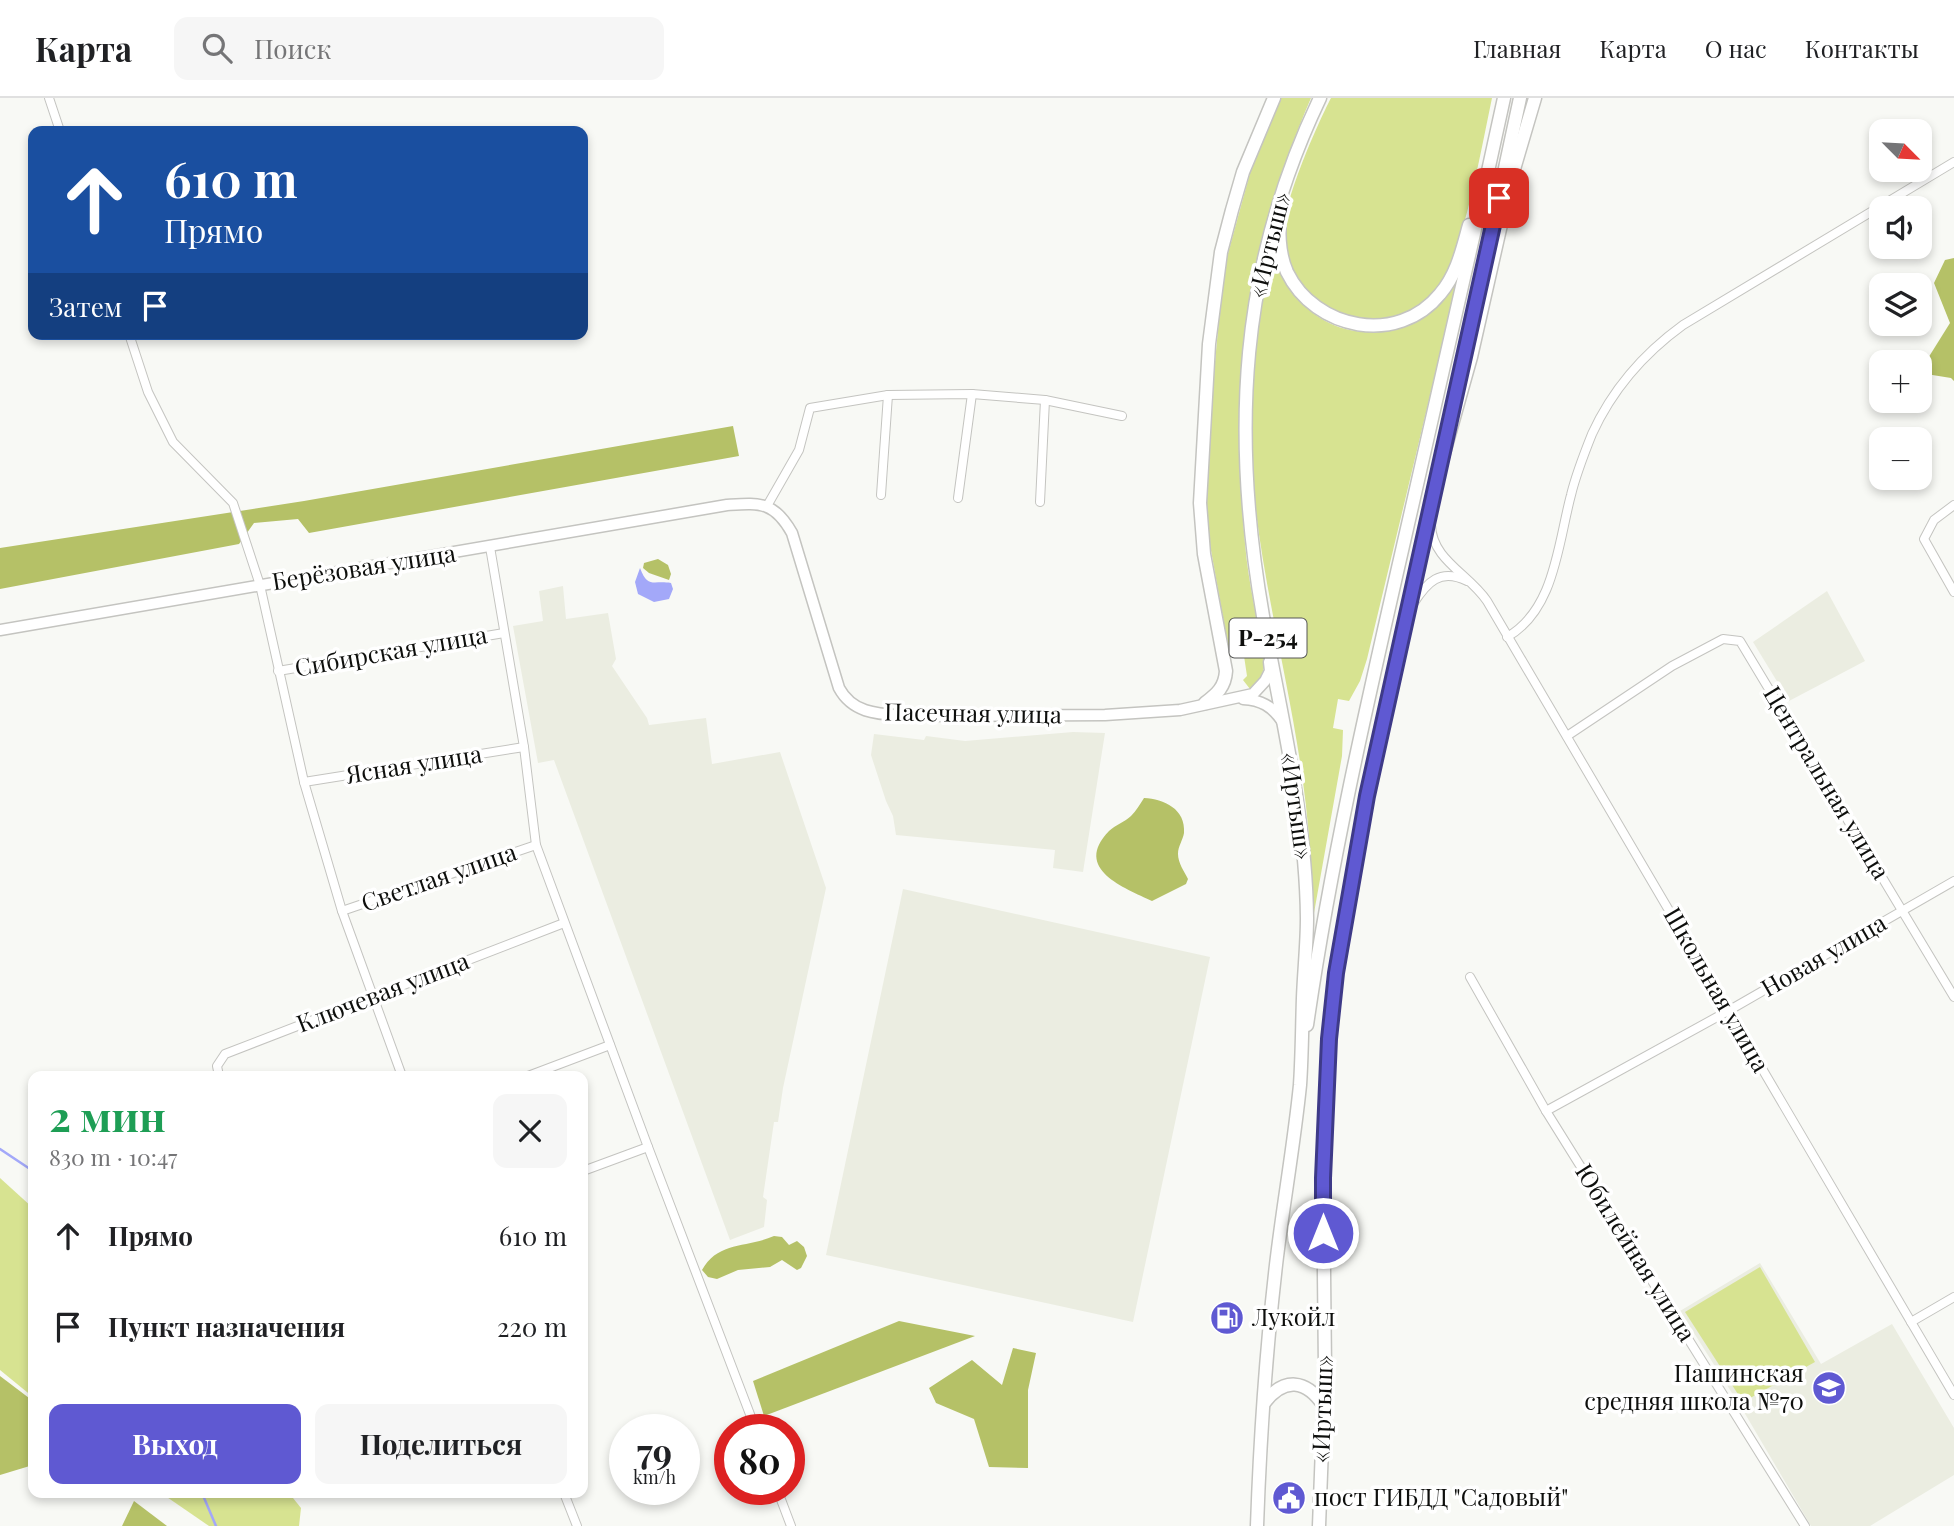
<!DOCTYPE html>
<html lang="ru">
<head>
<meta charset="utf-8">
<style>
  :root { --surface:#fff; --page:#f6f6f6; --text:#202124; --muted:#757577; --line:#e0e0e0; --accent:#5f59d2 }
  body { margin:0; font-family:"Playfair Display",serif; background:var(--page); color:var(--text); height:100vh; display:flex; flex-direction:column; font-size:26px; white-space:nowrap }
  * { box-sizing:border-box; margin:0 }
  p { font-size:23px; color:var(--muted) }
  .icon { flex:none; width:38px; height:38px; fill:none; stroke:currentColor; stroke-width:2; stroke-linecap:round; stroke-linejoin:round }
  .map { position:relative; flex:1; overflow:hidden }
  .panel { position:absolute; left:28px; top:973px; width:560px; height:427px; display:flex; flex-direction:column; background:var(--surface); border-radius:14px; box-shadow:0 4px 10px #0003 }
  .panel>* { flex:none }
  .banner { position:absolute; left:28px; top:28px; width:560px; height:214px; border-radius:14px; box-shadow:0 4px 10px #0003; background:#1a4fa0; color:#fff; overflow:hidden }
  .needle { width:46px; rotate:114deg }
  .tools { position:absolute; left:1869px; top:21px; display:grid; gap:14px }
  .tools a { display:grid; place-items:center; width:63px; height:63px; border-radius:14px; background:var(--surface); box-shadow:0 4px 10px #0003; font-size:35px }
  .speed { position:absolute; left:609px; top:1316px; display:flex; gap:14px; font-size:35px; font-weight:700; text-align:center }
  .speed>* { display:grid; place-content:center; width:91px; height:91px; border-radius:50%; background:var(--surface); box-shadow:0 4px 10px #0003; line-height:1 }
  .speed small { font-size:18px; font-weight:400 }
  .speed .limit { border:10px solid #d22; background:#fff; color:#111 }
  .pin { position:absolute; display:grid; place-items:center; width:60px; height:60px; color:#fff; margin:-30px; border-radius:14px; box-shadow:0 4px 10px #0006 }
  .me { position:absolute; width:77px; margin:-38px; rotate:0deg; stroke-linejoin:round; filter:drop-shadow(0 0 5px #0008) }
  .turn { display:flex; align-items:center; gap:24px; height:147px; padding:0 21px; font-size:32px }
  .turn .icon { width:91px; height:91px; stroke-width:2.5 }
  .turn b { display:block; font-size:49px; line-height:60px }
  .then { display:flex; align-items:center; height:66px; padding:0 21px; background:#0003; gap:14px; font-size:26px }
  .round { display:grid; place-items:center; flex:none; width:74px; height:74px; border-radius:14px; background:var(--page) }
  .head { display:flex; align-items:center; justify-content:space-between; height:119px; padding:0 21px }
  h1 { font-size:42px; font-weight:700; line-height:52px; color:#1e9e55 }
  .primary-button { display:flex; gap:14px; margin-top:auto; padding:14px 21px }
  .primary-button a { flex:1; height:80px; border-radius:14px; background:var(--accent); color:#fff; font-size:28px; font-weight:700; line-height:80px; text-align:center }
  .primary-button a+a { background:var(--page); color:var(--text) }
  ul { padding:0; list-style:none }
  li { display:flex; align-items:center; gap:21px; height:91px; padding:0 21px }
  li div { flex:1 }
  li b { display:block; font-size:26px }
  li em { font-style:normal }
  header { display:flex; align-items:center; gap:42px; box-sizing:border-box; height:98px; padding:0 35px; background:var(--surface); border-bottom:2px solid var(--line) }
  header strong { font-size:33px }
  nav { display:flex; gap:38px; margin-inline-start:auto; font-size:24px }
  .search { width:490px; height:63px; background:var(--page); display:flex; align-items:center; gap:18px; box-sizing:border-box; padding:0 24px; border-radius:14px; color:var(--muted); font-size:26px }
  .map>svg:first-child { display:block }
  .built { fill:#ebede1 }
  .green { fill:#d7e391 }
  .forest { fill:#b5c167 }
  .water { fill:#a3a8f9 }
  .lines { fill:none; stroke-linecap:round; stroke-linejoin:round }
  .stream { stroke:#a3a8f9; stroke-width:2.5 }
  .minor-casing { stroke:#c4c4c0; stroke-width:10 }
  .secondary-casing { stroke:#c4c4c0; stroke-width:13 }
  .primary-casing { stroke:#c4c4c0; stroke-width:15 }
  .trunk-casing { stroke:#c4c4c0; stroke-width:15 }
  .minor { stroke:#fff; stroke-width:8 }
  .secondary { stroke:#fff; stroke-width:10 }
  .primary { stroke:#fff; stroke-width:12 }
  .trunk { stroke:#fff; stroke-width:12 }
  .route-casing { stroke:#3e3a88; stroke-width:18 }
  .route { stroke:#5f59d2; stroke-width:12 }
  .labels { text-anchor:middle; stroke-width:7; stroke-linejoin:round; paint-order:stroke }
  .shield { fill:#fff; stroke:#565756; stroke-width:2 }
  .shield-label { font-size:23px; font-weight:bold; fill:#0e0f0d }
  .street-label { font-size:24px; fill:#0e0f0d; stroke:#fff }
  .poi-label { font-size:24px; fill:#0e0f0d; stroke:#fff; text-anchor:start }
</style>
</head>
<body>
<header>
<strong>Карта</strong>
<div class="search"><svg class="icon" aria-label="search" viewBox="0 0 24 24"><circle cx="10" cy="10" r="6"/><path d="M15 15l6 6"/></svg>Поиск</div>
<nav><a>Главная</a><a>Карта</a><a>О нас</a><a>Контакты</a></nav>
</header>
<div class="map">
<svg width="1954" height="1428" viewBox="0 0 1954 1428">
  <rect width="100%" height="100%" fill="#f8f9f5"/>
  <g class="built">
    <path d="M563 488 566 521 608 515 616 561 612 568 647 620 649 627 706 620 712 666 780 654 826 790 783 990 778 1024H774L763 1099 767 1102 764 1129 730 1142 554 662 538 665 513 528 543 523 539 493Z"/>
    <path d="M1827 493 1865 563 1789 603 1753 544Z"/>
    <path d="M1073 634 1105 635 1083 774 1053 770 1055 752 896 737 893 718 886 703 871 657 874 636 924 642 926 638 965 643Z"/>
    <path d="M903 791 1210 859 1133 1224 826 1157Z"/>
    <path d="M1760 1165 1821 1266 1892 1226 1954 1330V1377L1870 1428H1811L1744 1314 1680 1213Z"/>
  </g>
  <g class="green">
    <path d="M1280 0H1311C1246 151 1230 282 1245 445 1248 486 1259 525 1265 565L1261 581 1250 591 1243 582 1247 578 1244 558 1230 559 1207 430V348L1220 211 1227 159 1250 75Z"/>
    <path d="M1331 0H1492C1483 43 1475 87 1463 129 1459 146 1456 164 1447 180 1422 221 1361 235 1321 208 1298 191 1287 162 1284 135 1282 106 1317 27 1331 0Z"/>
    <path d="M1272 147C1284 161 1286 185 1298 200 1342 254 1423 240 1455 184L1457 185 1367 561 1360 583 1349 603 1338 601 1333 630 1343 632 1342 658 1314 815C1310 804 1312 787 1311 774 1310 744 1307 714 1303 684 1290 590 1266 499 1255 406 1244 320 1254 231 1272 147Z"/>
    <path d="M0 1080 33 1110V1299L0 1272Z"/>
    <path d="M1760 1169 1815 1264 1743 1304 1685 1214Z"/>
    <path d="M161 1395H289L301 1410 299 1428H209Z"/>
  </g>
  <g class="forest">
    <path d="M1954 160V283L1951 280 1920 275V273L1950 225 1934 185 1945 162Z"/>
    <path d="M733 328 739 358 309 435 298 421 254 425 239 446 0 491V450L304 403Z"/>
    <path d="M658 461 668 467 671 476 669 482 649 475 643 470 644 465Z"/>
    <path d="M1144 700C1164 701 1186 711 1184 735 1183 742 1178 748 1178 756 1178 765 1184 773 1188 781L1186 786 1152 803C1125 790 1072 771 1109 733 1115 727 1125 724 1131 718 1136 713 1140 706 1144 700Z"/>
    <path d="M774 1138 782 1139 789 1147 797 1143 804 1149 807 1158 801 1170 797 1172 782 1162 770 1169 738 1172 717 1181 708 1179 702 1172C718 1143 747 1150 774 1138Z"/>
    <path d="M899 1223 975 1238 764 1318 753 1283Z"/>
    <path d="M1013 1250 1036 1255 1028 1292V1370L989 1369 974 1321 936 1305 929 1290 972 1262 1002 1287Z"/>
    <path d="M0 1278 33 1303V1367L0 1377Z"/>
    <path d="M134 1403 167 1428H122Z"/>
  </g>
  <path class="water" d="M640 470C648 491 653 482 671 485L673 491 669 501 654 504 638 496 635 484Z"/>
  <g class="lines">
    <g class="stream">
      <path d="M0 1051 33 1073"/>
      <path d="M202 1395 216 1428"/>
    </g>
    <g class="minor-casing">
      <g id="minor">
        <path d="M49 0 60 33"/>
        <path d="M129 236 148 294 173 344 233 405 260 487 304 684 342 813 402 978"/>
        <path d="M881 397 888 297"/>
        <path d="M958 400 972 296"/>
        <path d="M1040 404 1045 302"/>
        <path d="M1954 407 1934 422 1924 441 1954 494"/>
        <path d="M767 408 799 352 810 310 888 297 972 296 1045 302 1122 318"/>
        <path d="M1431 427C1432 462 1469 476 1487 503L1954 1297"/>
        <path d="M490 449 524 649 536 747 648 1049 756 1332"/>
        <path d="M1413 506C1427 484 1440 470 1467 483"/>
        <path d="M1507 539C1555 512 1558 445 1571 397 1576 376 1584 356 1592 336 1613 290 1643 256 1683 227L1954 64"/>
        <path d="M278 573 504 535"/>
        <path d="M1567 638 1672 568 1723 541 1740 543 1954 899"/>
        <path d="M304 684 524 649"/>
        <path d="M342 813 536 747"/>
        <path d="M1470 879 1546 1013 1805 1428"/>
        <path d="M219 978 217 968 225 956 564 825"/>
        <path d="M528 978 610 947"/>
        <path d="M1546 1013 1728 913 1954 783"/>
        <path d="M583 1073 648 1049"/>
        <path d="M1911 1224 1954 1199"/>
        <path d="M777 1391 791 1428"/>
        <path d="M564 1395 577 1428"/>
      </g>
    </g>
    <g class="secondary-casing">
      <g id="secondary">
        <path d="M0 532 727 407C760 405 774 403 792 435L839 590C853 616 879 616 906 618L1105 617 1180 612 1253 596 1265 583 1270 573 1269 564"/>
        <path d="M1243 601C1261 602 1272 608 1282 623"/>
      </g>
    </g>
    <g class="primary-casing">
      <g id="primary">
        <path d="M1280 110C1279 132 1278 154 1287 174 1315 232 1398 248 1440 196 1457 176 1462 152 1469 127"/>
        <path d="M1460 280 1520 0"/>
        <path d="M1205 605C1217 596 1225 589 1226 573L1204 456 1200 405 1209 246 1221 154 1232 112 1243 74 1274 0"/>
        <path d="M1307 927C1332 754 1372 584 1411 413 1443 276 1474 138 1504 0"/>
      </g>
    </g>
    <g class="trunk-casing">
      <g id="trunk">
        <path d="M1264 1305C1284 1279 1306 1281 1324 1308"/>
        <path d="M1257 1428C1260 1341 1266 1254 1276 1167 1283 1107 1294 1047 1300 987 1302 958 1302 929 1303 900 1304 873 1307 846 1307 820 1306 718 1281 618 1263 518 1231 336 1239 169 1320 0"/>
        <path d="M1319 1428 1325 1271 1323 1080 1329 941 1336 875 1367 698 1439 373 1471 259 1512 78 1535 0"/>
      </g>
    </g>
    <use href="#minor" class="minor"/>
    <use href="#secondary" class="secondary"/>
    <use href="#primary" class="primary"/>
    <use href="#trunk" class="trunk"/>
  </g>
  <g class="lines">
    <g class="route-casing">
      <path id="route" d="M1323 1135V1080L1329 941 1336 875 1367 698 1499 100"/>
    </g>
    <use href="#route" class="route"/>
  </g>
  <defs>
    <g id="fuel-disc" transform="scale(1.75)"><circle r="9.5" fill="#5f59d2" stroke="#fff"/><path d="M-5.5-6h7V0h2V4h1.3V-2.5L3-4.5l.8-.8L6-3V5H2.5V1h-1V6h-7ZM-4.2-4.7v3.2H.2V-4.7Z" fill="#fff"/></g>
    <g id="school-disc" transform="scale(1.75)"><circle r="9.5" fill="#5f59d2" stroke="#fff"/><path d="M0-5L7-2L0 1L-7-2ZM-4 1L0 2.5L4 1V4Q0 6-4 4Z" fill="#fff"/></g>
    <g id="civic-disc" transform="scale(1.75)"><circle r="9.5" fill="#5f59d2" stroke="#fff"/><path d="M-.6-6.5H3V-4.5H.6V-3L4-1V1h2V6H-6V1h2V-1L-.6-3ZM-1.2 2.5V6h2.4V2.5Z" fill="#fff"/></g>
  </defs>
  <g fill-rule="evenodd">
    <use href="#fuel-disc" x="1227" y="1220"/>
    <use href="#school-disc" x="1829" y="1290"/>
    <use href="#civic-disc" x="1289" y="1400"/>
  </g>
  <g class="labels">
    <rect class="shield" x="1229.5" y="520.5" width="77" height="39" rx="5"/>
    <g class="shield-label">
      <text x="1268" y="548">Р-254</text>
    </g>
    <g class="street-label">
      <text transform="translate(1270 147) rotate(-76)" y="8">«Иртыш»</text>
      <text transform="translate(364 470) rotate(-9)" y="8">Берёзовая улица</text>
      <text transform="translate(391 554) rotate(-10)" y="8">Сибирская улица</text>
      <text transform="translate(973 616) rotate(1)" y="8">Пасечная улица</text>
      <text transform="translate(414 667) rotate(-9)" y="8">Ясная улица</text>
      <text transform="translate(1826 685) rotate(59)" y="8">Центральная улица</text>
      <text transform="translate(1296 708) rotate(82)" y="8">«Иртыш»</text>
      <text transform="translate(439 780) rotate(-19)" y="8">Светлая улица</text>
      <text transform="translate(1824 858) rotate(-30)" y="8">Новая улица</text>
      <text transform="translate(1716 892) rotate(60)" y="8">Школьная улица</text>
      <text transform="translate(383 895) rotate(-21)" y="8">Ключевая улица</text>
      <text transform="translate(1635 1155) rotate(58)" y="8">Юбилейная улица</text>
      <text transform="translate(1323 1311) rotate(-88)" y="8">«Иртыш»</text>
    </g>
    <g class="poi-label">
      <text x="1252" y="1228">Лукойл</text>
      <text x="1804" y="1284" text-anchor="end">Пашинская<tspan x="1804" dy="28">средняя школа №70</tspan></text>
      <text x="1314" y="1408">пост ГИБДД "Садовый"</text>
    </g>
  </g>
</svg>
<div class="tools">
<a><svg class="needle" viewBox="-14 -14 28 28"><path d="M0-13l5 13h-10z" fill="#e53935"/><path d="M0 13l5-13h-10z" fill="#757577"/></svg></a>
<a><svg class="icon" aria-label="sound" viewBox="0 0 24 24"><path d="M4 9h4l5-4v14l-5-4H4zM17 9q2 3 0 6"/></svg></a>
<a><svg class="icon" aria-label="layers" viewBox="0 0 24 24"><path d="M12 4l9 5-9 5-9-5zM3 14l9 5 9-5"/></svg></a>
<a>+</a>
<a>−</a>
</div>
<div class="speed"><div>79<small>km/h</small></div><div class="limit">80</div></div>
<div class="pin" style="left:1499px;top:100px;background:#d93025"><svg class="icon" aria-label="arrive" viewBox="0 0 24 24"><path d="M6 21V4h12l-3 4 3 4H6"/></svg></div>
<svg class="me" style="left:1323px;top:1135px" viewBox="-20 -20 40 40"><circle r="17" fill="#5f59d2" stroke="#fff" stroke-width="3"/><path d="M0-11L8 9 0 5-8 9z" fill="#fff"/></svg>
<div class="banner">
<div class="turn"><svg class="icon" aria-label="ahead" viewBox="0 0 24 24"><path d="M12 20V5M6 11l6-6 6 6"/></svg><div><b>610 m</b>Прямо</div></div>
<div class="then">Затем<svg class="icon" aria-label="arrive" viewBox="0 0 24 24"><path d="M6 21V4h12l-3 4 3 4H6"/></svg></div>
</div>
<section class="panel">
<div class="head"><div><h1>2 мин</h1><p>830 m · 10:47</p></div><a class="round"><svg class="icon" aria-label="close" viewBox="0 0 24 24"><path d="M6 6l12 12M18 6L6 18"/></svg></a></div>
<ul>
<li><svg class="icon" aria-label="ahead" viewBox="0 0 24 24"><path d="M12 20V5M6 11l6-6 6 6"/></svg><div><b>Прямо</b></div><em>610 m</em></li>
<li><svg class="icon" aria-label="arrive" viewBox="0 0 24 24"><path d="M6 21V4h12l-3 4 3 4H6"/></svg><div><b>Пункт назначения</b></div><em>220 m</em></li>
</ul>
<div class="primary-button"><a>Выход</a><a>Поделиться</a></div>
</section>
</div>
</body>
</html>
